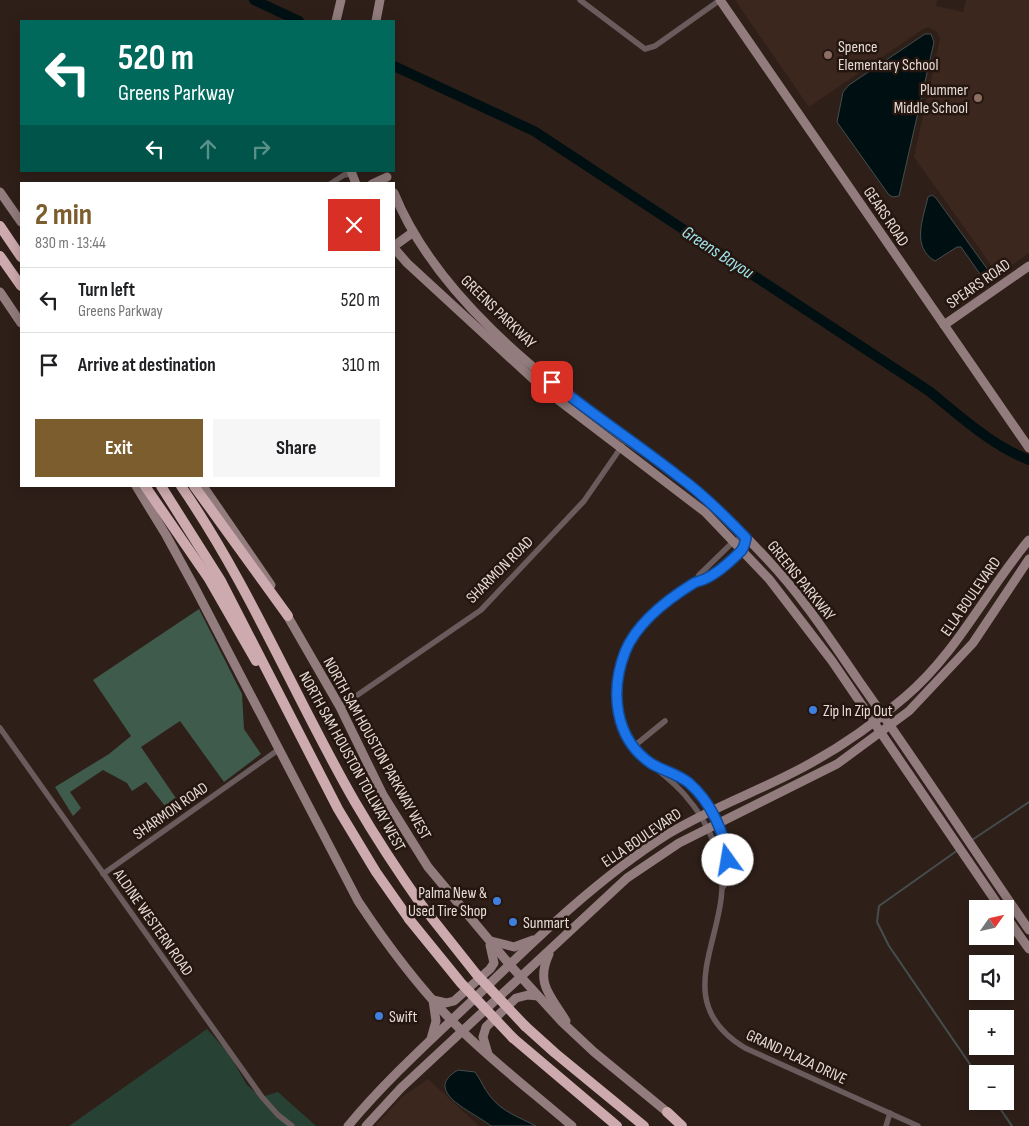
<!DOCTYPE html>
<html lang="en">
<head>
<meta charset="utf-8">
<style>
  :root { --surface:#fff; --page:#f6f6f6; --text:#202124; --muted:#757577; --line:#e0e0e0; --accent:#7c5e2e }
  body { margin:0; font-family:"Sofia Sans Condensed",sans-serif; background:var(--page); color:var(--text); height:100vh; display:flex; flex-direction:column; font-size:19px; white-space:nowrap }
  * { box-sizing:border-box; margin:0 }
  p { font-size:16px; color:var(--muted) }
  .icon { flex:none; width:28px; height:28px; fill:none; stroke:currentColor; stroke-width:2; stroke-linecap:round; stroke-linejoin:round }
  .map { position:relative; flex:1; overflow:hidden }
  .side { position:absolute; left:20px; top:182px; width:375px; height:305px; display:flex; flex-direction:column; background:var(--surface); border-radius:0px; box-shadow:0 2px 12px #0003 }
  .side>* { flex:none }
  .guide { position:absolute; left:20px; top:20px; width:375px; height:152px; border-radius:0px; box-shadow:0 2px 12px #0003; background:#00695c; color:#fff; overflow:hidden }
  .needle { width:32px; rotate:56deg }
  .tools { position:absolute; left:969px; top:900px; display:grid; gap:10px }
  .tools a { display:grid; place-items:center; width:45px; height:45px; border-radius:0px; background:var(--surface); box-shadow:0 2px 12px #0003; font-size:25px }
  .pin { position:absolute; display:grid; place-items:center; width:42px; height:42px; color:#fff; margin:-21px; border-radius:10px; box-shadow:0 2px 8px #0006 }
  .me { position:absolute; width:55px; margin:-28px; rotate:347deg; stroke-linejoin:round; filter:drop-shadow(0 0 4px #0008) }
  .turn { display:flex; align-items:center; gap:18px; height:105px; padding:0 15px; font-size:22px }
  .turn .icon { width:65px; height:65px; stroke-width:2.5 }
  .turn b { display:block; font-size:35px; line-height:42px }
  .lanes { display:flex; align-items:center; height:48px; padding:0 15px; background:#0003; justify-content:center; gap:25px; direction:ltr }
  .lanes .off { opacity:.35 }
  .round { display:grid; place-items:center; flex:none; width:52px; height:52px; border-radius:0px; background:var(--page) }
  .summary { display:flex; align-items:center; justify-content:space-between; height:85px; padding:0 15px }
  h1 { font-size:30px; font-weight:700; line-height:38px; color:var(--accent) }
  .action { display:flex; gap:10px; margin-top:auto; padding:10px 15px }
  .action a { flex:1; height:58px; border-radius:0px; background:var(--accent); color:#fff; font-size:20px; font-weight:700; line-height:58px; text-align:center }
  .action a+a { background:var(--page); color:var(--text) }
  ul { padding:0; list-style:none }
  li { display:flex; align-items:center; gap:15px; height:65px; padding:0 15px; border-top:1px solid var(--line) }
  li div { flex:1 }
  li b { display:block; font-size:19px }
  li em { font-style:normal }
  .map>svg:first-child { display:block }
  .built { fill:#3c271f }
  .green { fill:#274134 }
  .forest { fill:#3f5b4c }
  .water { fill:#001012; stroke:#454d4d }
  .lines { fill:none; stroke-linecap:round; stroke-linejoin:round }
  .stream { stroke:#454d4d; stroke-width:2 }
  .river { stroke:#001012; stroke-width:10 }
  .street { stroke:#6a5c5d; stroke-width:5.5 }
  .secondary { stroke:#927c7d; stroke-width:9 }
  .highway { stroke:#cdaaad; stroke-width:10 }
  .highway-bridge { stroke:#cdaaad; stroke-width:10 }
  .route-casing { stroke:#114b97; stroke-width:12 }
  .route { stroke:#1a73e8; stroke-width:9 }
  .education-dot { fill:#8d6e63; stroke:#251610; stroke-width:2 }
  .shop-dot { fill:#3f7fe0; stroke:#251610; stroke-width:2 }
  .labels { text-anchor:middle; stroke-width:5; stroke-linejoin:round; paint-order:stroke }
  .poi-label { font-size:16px; fill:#e6dbd6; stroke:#251610; text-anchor:start }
  .street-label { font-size:16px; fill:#e6dbd6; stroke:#251610 }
  .water-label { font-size:18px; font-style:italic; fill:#a0e6ed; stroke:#251610 }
</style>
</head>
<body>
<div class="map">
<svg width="1029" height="1126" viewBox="0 0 1029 1126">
  <rect width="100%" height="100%" fill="#2f1f19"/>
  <g class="built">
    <path d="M735 0H937L936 6 963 12 966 0H1029V253L998 275 914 157 940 39 937 32 928 27 923 29 809 107Z"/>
    <path d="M428 1079 479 1126H375L402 1097Z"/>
  </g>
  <path class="green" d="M207 1029 229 1054 247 1085 261 1097 278 1092 316 1126H69Z"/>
  <path class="forest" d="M199 609 242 694 244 729 261 754 224 782 180 721 141 747 184 810 173 816 146 782 132 791 127 783 103 770 70 792 81 808 73 816 55 787 109 754 131 736 93 680Z"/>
  <g class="water">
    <path d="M925 34H931L934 42 899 196 893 197 889 195 837 122 843 92 849 85Z"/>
    <path d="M932 195 936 198 988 270 987 274H980L961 247H957L935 261C911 247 923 219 928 197Z"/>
    <path d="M458 1070 475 1072C481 1080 484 1089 490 1096 502 1112 519 1117 536 1126H491C476 1113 420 1092 458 1070Z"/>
  </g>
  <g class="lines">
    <g class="stream">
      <path d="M972 840 1029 802"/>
      <path d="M958 850 879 906 877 922 889 946 978 1076"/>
      <path d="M995 1101 1012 1126"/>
    </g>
    <g class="river">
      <path d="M254 0 299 21"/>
      <path d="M394 66 534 131 929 391C960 416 991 445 1029 460"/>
    </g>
    <g class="street">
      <path d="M580 0 645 49 655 46 720 0"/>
      <path d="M330 184 344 175 352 174"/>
      <path d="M746 537C745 542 744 548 741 551 733 560 716 573 705 579 702 581 698 580 695 582 662 601 632 629 620 664 611 690 615 726 633 747 649 766 673 779 688 799 702 815 714 838 719 859 738 928 661 997 745 1048L918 1126"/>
      <path d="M696 581 699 575 734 541 746 537"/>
      <path d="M340 707 481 610 584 501 622 446"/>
      <path d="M0 728 262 1097 278 1115 292 1126"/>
      <path d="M633 747 665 721"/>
      <path d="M655 765C666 770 679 775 689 784 713 805 740 854 724 886"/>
      <path d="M103 874 278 750"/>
      <path d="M886 1126 890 1113"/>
    </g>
    <g class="secondary">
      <path d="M720 0 1029 448"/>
      <path d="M336 21 341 0"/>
      <path d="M376 21 380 0"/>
      <path d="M351 171 356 184"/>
      <path d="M372 184 387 177"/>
      <path d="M0 192 21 222"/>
      <path d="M394 193C435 294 538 375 624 438 643 451 663 463 681 478 712 502 740 530 767 559 802 596 830 639 859 681 917 763 972 847 1029 930"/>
      <path d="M394 246 412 233"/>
      <path d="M394 248 407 263 545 390 705 512 769 579 832 661 1001 909"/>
      <path d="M0 292 21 323"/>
      <path d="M944 325 1029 266"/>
      <path d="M136 486 166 535 195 588 358 901C389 948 422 992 462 1031 497 1065 536 1095 572 1126"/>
      <path d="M203 486 271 585"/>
      <path d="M284 610 340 707 383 795 428 867 510 965 562 1022 594 1052 672 1116"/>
      <path d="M1005 915 1029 949"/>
      <path d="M491 941 514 947 533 940"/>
      <path d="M549 954C535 984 551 996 566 1021"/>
      <path d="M433 1000 446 1003 454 1001 490 969 494 963 490 945"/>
      <path d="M431 1039 436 1021 433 1000"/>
      <path d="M488 1054 483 1037 486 1027 516 998 528 995 538 996"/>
      <path d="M348 1126C387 1079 433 1038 477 996 537 938 597 879 668 834 714 806 765 789 811 763 844 745 876 722 905 697 957 653 986 591 1029 540"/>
      <path d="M366 1126 401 1088 627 878 679 843 837 764 909 711 973 643 1029 559"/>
    </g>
    <g class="highway">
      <path d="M0 226 21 257"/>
      <path d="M0 256 21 286"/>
      <path d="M145 486 209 579 256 661"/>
      <path d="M161 486 221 581 338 809 376 872 409 919"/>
      <path d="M181 486C250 586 295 698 355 802 376 838 399 873 423 907"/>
      <path d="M194 486 288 616"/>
      <path d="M525 1026 555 1053 644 1126"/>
      <path d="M513 1038 617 1126"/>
      <path d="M667 1112 682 1126"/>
    </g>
    <g class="highway-bridge">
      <path d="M423 907 477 975 525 1026"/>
      <path d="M409 919 461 983 513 1038"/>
    </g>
  </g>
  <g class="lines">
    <g class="route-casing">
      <path id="route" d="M552 382C593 415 637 444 678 476 703 494 725 516 746 538 745 542 744 548 741 551 732 560 716 574 705 579 701 581 698 581 694 583 668 599 637 622 625 652 610 691 614 739 652 764 664 771 678 774 689 783 711 802 724 832 728 860"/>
    </g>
    <use href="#route" class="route"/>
  </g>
  <g class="education-dot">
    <circle cx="828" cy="55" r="5"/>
    <circle cx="978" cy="98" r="5"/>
  </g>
  <g class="shop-dot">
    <circle cx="813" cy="710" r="5"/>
    <circle cx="497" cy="901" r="5"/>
    <circle cx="513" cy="922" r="5"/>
    <circle cx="379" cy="1016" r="5"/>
  </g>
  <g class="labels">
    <g class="poi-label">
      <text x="838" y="52">Spence<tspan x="838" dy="18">Elementary School</tspan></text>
      <text x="968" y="95" text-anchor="end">Plummer<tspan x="968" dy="18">Middle School</tspan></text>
      <text x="823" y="716">Zip In Zip Out</text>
      <text x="487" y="898" text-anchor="end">Palma New &amp;<tspan x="487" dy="18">Used Tire Shop</tspan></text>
      <text x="523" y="928">Sunmart</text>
      <text x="389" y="1022">Swift</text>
    </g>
    <g class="street-label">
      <text transform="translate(887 216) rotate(56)" y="6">GEARS ROAD</text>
      <text transform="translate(978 283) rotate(-35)" y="6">SPEARS ROAD</text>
      <text transform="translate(499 311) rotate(44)" y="6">GREENS PARKWAY</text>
      <text transform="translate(499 569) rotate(-45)" y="6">SHARMON ROAD</text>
      <text transform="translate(802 580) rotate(51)" y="6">GREENS PARKWAY</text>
      <text transform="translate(970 596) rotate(-55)" y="6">ELLA BOULEVARD</text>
      <text transform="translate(378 748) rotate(61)" y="6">NORTH SAM HOUSTON PARKWAY WEST</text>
      <text transform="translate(353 761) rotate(61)" y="6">NORTH SAM HOUSTON TOLLWAY WEST</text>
      <text transform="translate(170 810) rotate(-35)" y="6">SHARMON ROAD</text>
      <text transform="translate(641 837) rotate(-34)" y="6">ELLA BOULEVARD</text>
      <text transform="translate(154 922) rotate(55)" y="6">ALDINE WESTERN ROAD</text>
      <text transform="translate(797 1056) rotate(25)" y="6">GRAND PLAZA DRIVE</text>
    </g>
    <g class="water-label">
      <text transform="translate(718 252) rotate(33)" y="6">Greens Bayou</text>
    </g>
  </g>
</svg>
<div class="tools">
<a><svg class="needle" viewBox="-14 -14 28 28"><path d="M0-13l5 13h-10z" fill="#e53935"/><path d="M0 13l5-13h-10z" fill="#757577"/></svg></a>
<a><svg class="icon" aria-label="sound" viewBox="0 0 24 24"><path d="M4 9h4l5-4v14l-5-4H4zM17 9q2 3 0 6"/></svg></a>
<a>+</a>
<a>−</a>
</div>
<div class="pin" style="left:552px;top:382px;background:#d93025"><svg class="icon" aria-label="arrive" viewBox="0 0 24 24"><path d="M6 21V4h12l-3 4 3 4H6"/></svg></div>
<svg class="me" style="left:728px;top:860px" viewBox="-20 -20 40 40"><circle r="19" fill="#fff"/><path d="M0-13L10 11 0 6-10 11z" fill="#1a73e8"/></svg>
<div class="guide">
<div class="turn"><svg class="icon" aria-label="left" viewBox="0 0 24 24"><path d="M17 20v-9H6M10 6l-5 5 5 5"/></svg><div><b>520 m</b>Greens Parkway</div></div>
<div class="lanes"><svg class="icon" aria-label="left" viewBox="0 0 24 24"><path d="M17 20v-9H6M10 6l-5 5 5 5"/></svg><svg class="icon off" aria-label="ahead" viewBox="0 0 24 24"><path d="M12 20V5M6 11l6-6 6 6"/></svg><svg class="icon off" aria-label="right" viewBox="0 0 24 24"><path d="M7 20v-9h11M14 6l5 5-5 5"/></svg></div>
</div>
<section class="side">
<div class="summary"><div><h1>2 min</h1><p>830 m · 13:44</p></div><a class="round" style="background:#d93025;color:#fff"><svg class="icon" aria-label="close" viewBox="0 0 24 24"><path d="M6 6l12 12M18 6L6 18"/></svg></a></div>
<ul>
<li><svg class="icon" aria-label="left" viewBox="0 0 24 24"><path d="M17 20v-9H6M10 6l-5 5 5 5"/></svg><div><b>Turn left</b><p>Greens Parkway</p></div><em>520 m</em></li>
<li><svg class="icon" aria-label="arrive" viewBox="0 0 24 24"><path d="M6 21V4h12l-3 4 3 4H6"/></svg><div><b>Arrive at destination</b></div><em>310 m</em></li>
</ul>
<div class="action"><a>Exit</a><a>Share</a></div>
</section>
</div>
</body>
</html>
